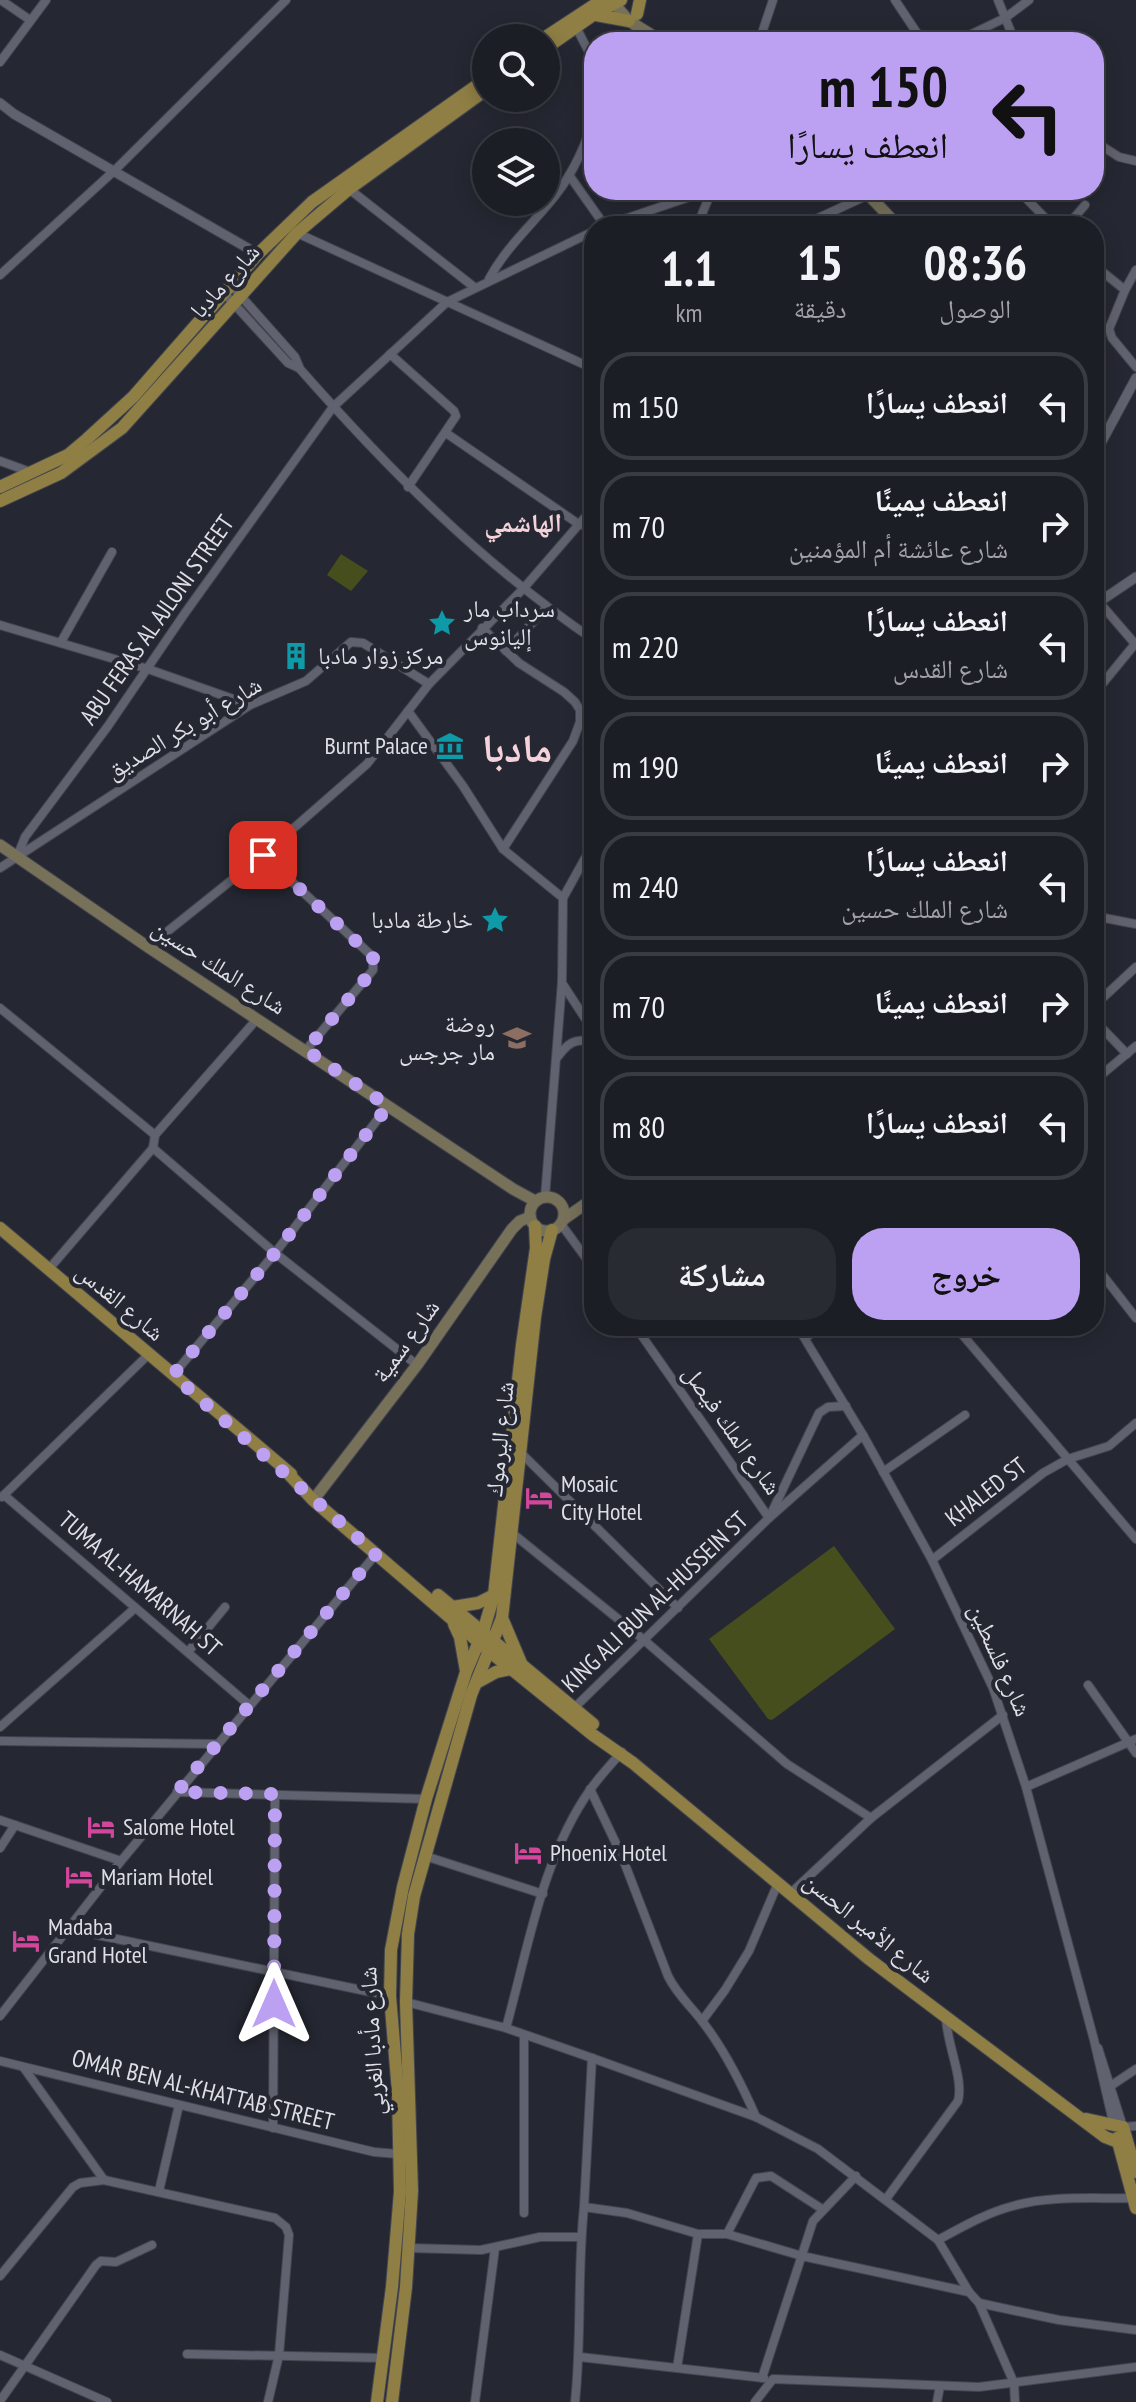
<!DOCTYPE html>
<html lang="ar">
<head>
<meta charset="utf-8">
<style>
  :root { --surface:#1c1e26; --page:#292b32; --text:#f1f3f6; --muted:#a0a2a7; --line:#3a3c43; --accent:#bca0f2 }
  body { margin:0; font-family:"PT Sans Narrow","Noto Naskh Arabic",sans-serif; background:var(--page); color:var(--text); direction:rtl; height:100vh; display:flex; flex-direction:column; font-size:30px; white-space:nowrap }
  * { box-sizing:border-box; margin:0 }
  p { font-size:26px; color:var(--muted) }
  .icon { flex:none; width:44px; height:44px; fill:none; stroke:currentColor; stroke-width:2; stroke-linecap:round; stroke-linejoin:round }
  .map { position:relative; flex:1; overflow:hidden; direction:ltr }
  .details { position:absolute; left:584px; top:216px; width:520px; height:1120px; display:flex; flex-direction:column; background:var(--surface); border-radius:32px; box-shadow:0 4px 20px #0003,0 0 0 2px var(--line); direction:rtl }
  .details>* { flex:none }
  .top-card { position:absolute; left:584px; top:32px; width:520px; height:168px; border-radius:32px; box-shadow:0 4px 20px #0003,0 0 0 2px var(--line); direction:rtl; background:#bca0f2; color:#111; overflow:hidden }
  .tools { position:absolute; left:472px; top:24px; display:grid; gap:16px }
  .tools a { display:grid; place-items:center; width:88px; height:88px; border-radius:50%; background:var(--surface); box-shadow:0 4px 20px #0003,0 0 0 2px var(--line); font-size:40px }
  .pin { position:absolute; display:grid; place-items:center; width:68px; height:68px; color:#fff; margin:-34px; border-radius:16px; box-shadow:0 4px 12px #0006 }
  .me { position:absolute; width:88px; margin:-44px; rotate:0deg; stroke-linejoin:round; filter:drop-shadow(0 0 6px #0008) }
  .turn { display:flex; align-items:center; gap:28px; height:168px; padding:0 24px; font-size:36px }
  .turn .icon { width:104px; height:104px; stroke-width:2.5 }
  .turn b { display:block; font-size:56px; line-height:68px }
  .eta { display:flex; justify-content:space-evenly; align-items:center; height:136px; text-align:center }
  .eta b { font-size:48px; font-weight:800; line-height:56px }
  .primary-button { display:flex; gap:16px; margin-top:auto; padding:16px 24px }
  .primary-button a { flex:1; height:92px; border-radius:32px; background:var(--accent); color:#111; font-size:32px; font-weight:800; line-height:92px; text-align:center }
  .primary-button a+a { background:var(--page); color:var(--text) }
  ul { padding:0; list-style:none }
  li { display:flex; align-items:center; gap:24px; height:108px; margin:0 16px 12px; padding:0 8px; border:4px solid var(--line); border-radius:32px }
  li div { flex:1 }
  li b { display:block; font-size:30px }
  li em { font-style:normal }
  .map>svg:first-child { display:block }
  .green { fill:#474e1d }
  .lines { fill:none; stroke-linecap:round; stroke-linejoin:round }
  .minor-casing { stroke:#44464f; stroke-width:10 }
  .tertiary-casing { stroke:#44464f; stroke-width:11 }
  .secondary-casing { stroke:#44464f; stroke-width:13 }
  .primary-casing { stroke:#44464f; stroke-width:14 }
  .minor { stroke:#60636f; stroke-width:8 }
  .tertiary { stroke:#60636f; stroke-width:9 }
  .secondary { stroke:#77715a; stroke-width:11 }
  .primary { stroke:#8f7f44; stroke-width:12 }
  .route { stroke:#bca0f2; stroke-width:14; stroke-dasharray:0 25.2 }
  .labels { text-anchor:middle; stroke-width:8; stroke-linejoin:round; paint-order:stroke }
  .street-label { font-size:24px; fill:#dedfe6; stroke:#252832 }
  .poi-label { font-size:24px; fill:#dedfe6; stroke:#252832; text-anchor:start }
  .neighbourhood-label { font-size:26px; font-weight:bold; fill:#f5d2da; stroke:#252832 }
  .town-label { font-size:40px; font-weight:bold; fill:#f5d2da; stroke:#252832 }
</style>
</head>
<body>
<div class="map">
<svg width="1136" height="2402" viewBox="0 0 1136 2402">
  <rect width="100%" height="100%" fill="#252832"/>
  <g class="green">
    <path d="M341 554 368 571 351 591 327 575Z"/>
    <path d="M834 1546 895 1629 772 1720 768 1719 709 1639Z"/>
  </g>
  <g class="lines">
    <g class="minor-casing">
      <g id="minor">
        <path d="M1 0 30 20"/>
        <path d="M895 0 923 42"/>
        <path d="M998 0 1015 42"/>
        <path d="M576 27 594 62"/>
        <path d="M759 42 773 0"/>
        <path d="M955 42 1005 18 1029 0"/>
        <path d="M0 62 46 0"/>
        <path d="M1094 141 1119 157 1136 161"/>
        <path d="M569 175 605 226"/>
        <path d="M349 189 474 287"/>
        <path d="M1018 190 1053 226"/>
        <path d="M604 226 710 190"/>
        <path d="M697 226 712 190"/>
        <path d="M801 226 868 195"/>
        <path d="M1067 226 1085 205"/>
        <path d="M297 233 594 369"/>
        <path d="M1094 265 1125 290"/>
        <path d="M0 275 115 170 286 0"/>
        <path d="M489 279C506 247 533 224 555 196 573 173 588 142 594 113"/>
        <path d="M231 285 295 357 300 369C389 470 482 564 594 640"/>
        <path d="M224 293 288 363 299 368"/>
        <path d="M1094 324 1109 329"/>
        <path d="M1109 329 1125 290 1136 270"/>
        <path d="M1109 329 1112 338 1136 367"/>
        <path d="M390 354 454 411 456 416 408 487"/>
        <path d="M446 433 580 525"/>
        <path d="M0 461 33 473"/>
        <path d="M1099 602 1136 645"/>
        <path d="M0 625 148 669 250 705"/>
        <path d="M482 628 519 663 564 692 575 702 580 710V722L573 741 503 849"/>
        <path d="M61 642 112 552"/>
        <path d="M506 651 547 607"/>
        <path d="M1094 694 1135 644"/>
        <path d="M408 711 463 786 503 849 563 898"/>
        <path d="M263 855 373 957V970L306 1050"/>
        <path d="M17 857 25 837 108 726 185 613 333 407 447 302 594 231"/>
        <path d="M0 868 250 705 306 681 351 642 363 643 429 684"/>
        <path d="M1094 916 1136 924"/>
        <path d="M148 947 263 855 367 764 429 684 523 589 594 507"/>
        <path d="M562 983 594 1032"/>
        <path d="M1094 1006 1136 967"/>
        <path d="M0 1008 155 1135"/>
        <path d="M1094 1014 1099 1025 1127 1054"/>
        <path d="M556 1059C567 1044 574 1037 594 1042"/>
        <path d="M1094 1081 1136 1046"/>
        <path d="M153 1148 275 1253 417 1365"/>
        <path d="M545 1197 562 982 563 898 594 842"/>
        <path d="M561 1224 594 1269"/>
        <path d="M1094 1264 1136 1318"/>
        <path d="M48 1270 153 1148 155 1135 257 1019"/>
        <path d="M635 1326 769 1518"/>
        <path d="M797 1326 863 1435 932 1560 993 1688 1026 1787 1094 2040 1114 2126"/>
        <path d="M955 1326 1136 1539"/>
        <path d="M805 1338 822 1326"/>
        <path d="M173 1375 275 1253 388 1106"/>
        <path d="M520 1452 678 1608"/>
        <path d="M883 1472 965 1415"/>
        <path d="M4 1495 249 1705"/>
        <path d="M2 1497 148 1355"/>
        <path d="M771 1514 819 1413 828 1407 846 1406"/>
        <path d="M512 1533 644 1640 787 1764 871 1818"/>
        <path d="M932 1560 1043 1473 1068 1459 1109 1446 1136 1423"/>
        <path d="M188 1652 225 1607"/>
        <path d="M1088 1685 1136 1753"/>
        <path d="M571 1711 769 1518 863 1435"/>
        <path d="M0 1727 134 1609"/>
        <path d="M0 1741 216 1744"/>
        <path d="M1026 1787 1136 1739"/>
        <path d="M590 1789 621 1854 668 1976C677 1995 693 2008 705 2025 727 2054 742 2085 756 2117"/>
        <path d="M177 1792 426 1799"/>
        <path d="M0 1820 121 1861"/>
        <path d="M0 1848 15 1825"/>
        <path d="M425 1856 543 1894"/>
        <path d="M791 1893 871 1818 1003 1715"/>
        <path d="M69 1929 390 1996"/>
        <path d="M406 2002 506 2028 592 2058 756 2117 818 2149 938 2240 969 2292 979 2303 1014 2383 1015 2402"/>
        <path d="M0 2016 121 1861 376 1554"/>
        <path d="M702 2021 725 1990 749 1951 778 1883"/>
        <path d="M506 2028C528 1949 542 1858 590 1790 599 1777 611 1764 622 1752"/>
        <path d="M524 2035V2213"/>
        <path d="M1098 2048 1123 2127 1136 2126"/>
        <path d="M592 2058 584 2207 627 2213 698 2234H727L756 2178 771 2176 822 2209"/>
        <path d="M0 2061 374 2152 398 2154"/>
        <path d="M24 2068 104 2180"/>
        <path d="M1112 2085 1136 2069"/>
        <path d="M273 2128 275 1794"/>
        <path d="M159 2191 179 2105"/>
        <path d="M886 2199 958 2101C964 2079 947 2045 946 2018"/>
        <path d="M727 2234 802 2256 969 2292"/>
        <path d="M938 2240C962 2227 986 2213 1013 2206 1048 2195 1096 2199 1133 2198"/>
        <path d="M409 2248 481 2250 540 2237H581"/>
        <path d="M0 2276 73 2187 80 2183 104 2180 275 2218 286 2227 289 2235 279 2355 268 2402"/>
        <path d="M979 2303 1059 2320 1136 2330"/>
        <path d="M187 2354 383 2358"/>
        <path d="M0 2355 107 2402"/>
        <path d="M580 2357 764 2378"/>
        <path d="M677 2368 698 2234"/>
        <path d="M762 2378 813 2221 856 2176"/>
        <path d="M0 2401 96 2265 101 2261 116 2262 152 2245"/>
        <path d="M475 2402 495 2248"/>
        <path d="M575 2402C582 2337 577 2272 584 2207"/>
        <path d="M755 2402 773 2379 979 2387 1136 2367"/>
        <path d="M937 2402 940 2386"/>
      </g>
    </g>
    <g class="tertiary-casing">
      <g id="tertiary">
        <path d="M0 103 14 114 258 254"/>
        <path d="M1094 456 1136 378"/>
        <path d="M1094 598 1099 602 1136 577"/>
      </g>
    </g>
    <g class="secondary-casing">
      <g id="secondary">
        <path d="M611 0 629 21 663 42"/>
        <path d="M864 190 898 226"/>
        <path d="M0 845 148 947 513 1189 535 1201"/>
        <circle cx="547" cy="1214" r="17"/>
        <path d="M564 1219 594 1198"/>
        <path d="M318 1494 417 1365 512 1229 520 1221 530 1217"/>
      </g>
    </g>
    <g class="primary-casing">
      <g id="primary">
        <path d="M637 14 640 0"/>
        <path d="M596 15 629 21"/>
        <path d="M544 38 602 0"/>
        <path d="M546 48 593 15 621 0"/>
        <path d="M0 487 68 455 87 439 133 397 258 254 312 202 486 79"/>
        <path d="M0 501 61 473 122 428 297 233 349 189 486 90"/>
        <path d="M0 1228 291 1474"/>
        <path d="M285 1470 313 1500 489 1651 593 1735 633 1763 869 1959 1105 2137 1118 2142 1126 2141"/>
        <path d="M438 1595 593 1724"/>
        <path d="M453 1607 478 1603 494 1595"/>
        <path d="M502 1618 521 1663"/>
        <path d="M454 1624 460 1637 466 1671"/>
        <path d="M476 1683 496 1672 511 1669"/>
        <path d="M1086 2119 1123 2127 1136 2172"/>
        <path d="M1117 2138 1136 2208"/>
        <path d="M377 2402 392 2287 400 2192 398 2092 390 1996 391 1950 403 1887 426 1799 466 1672 483 1632 494 1595 522 1345 536 1248 535 1226"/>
        <path d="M392 2402 406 2287 412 2191 406 2002 408 1934 414 1896 471 1695 502 1618 535 1317 544 1259 552 1230"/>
      </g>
    </g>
    <use href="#minor" class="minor"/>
    <use href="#tertiary" class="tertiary"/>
    <use href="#secondary" class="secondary"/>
    <use href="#primary" class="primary"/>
  </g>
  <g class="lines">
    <path class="route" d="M263 855 373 957V970L306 1050 388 1106 275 1253 173 1375 376 1554 177 1792 275 1794 274 2004"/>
  </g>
  <defs>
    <g id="sight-bare" transform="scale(2.16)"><path d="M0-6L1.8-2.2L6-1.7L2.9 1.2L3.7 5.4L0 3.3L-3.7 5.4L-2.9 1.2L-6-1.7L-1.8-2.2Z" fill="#0f9aa8" stroke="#252832" stroke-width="2.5" paint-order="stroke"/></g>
    <g id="building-bare" transform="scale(2.16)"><path d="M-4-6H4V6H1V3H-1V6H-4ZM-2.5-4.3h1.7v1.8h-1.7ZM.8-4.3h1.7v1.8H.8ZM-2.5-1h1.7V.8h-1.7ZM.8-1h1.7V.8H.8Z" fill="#0f9aa8" stroke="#252832" stroke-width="2.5" paint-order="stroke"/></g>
    <g id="museum-bare" transform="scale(2.16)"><path d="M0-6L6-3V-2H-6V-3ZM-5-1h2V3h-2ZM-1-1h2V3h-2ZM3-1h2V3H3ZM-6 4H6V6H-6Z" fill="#0f9aa8" stroke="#252832" stroke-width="2.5" paint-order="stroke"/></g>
    <g id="school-bare" transform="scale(2.16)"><path d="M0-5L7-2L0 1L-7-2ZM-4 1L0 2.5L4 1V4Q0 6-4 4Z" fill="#8d6e63" stroke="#252832" stroke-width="2.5" paint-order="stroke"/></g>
    <g id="hotel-bare" transform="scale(2.16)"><path d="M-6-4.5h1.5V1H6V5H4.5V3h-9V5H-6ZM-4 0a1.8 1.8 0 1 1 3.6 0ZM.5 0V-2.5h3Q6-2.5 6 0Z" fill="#d1479c" stroke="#252832" stroke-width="2.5" paint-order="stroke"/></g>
  </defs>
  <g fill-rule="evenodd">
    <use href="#sight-bare" x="442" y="623"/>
    <use href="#building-bare" x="296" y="656"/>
    <use href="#museum-bare" x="450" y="746"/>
    <use href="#sight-bare" x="495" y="920"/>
    <use href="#school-bare" x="517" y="1038"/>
    <use href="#hotel-bare" x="539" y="1498"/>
    <use href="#hotel-bare" x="101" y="1827"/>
    <use href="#hotel-bare" x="528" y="1853"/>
    <use href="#hotel-bare" x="79" y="1877"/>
    <use href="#hotel-bare" x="26" y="1941"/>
  </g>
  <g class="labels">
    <g class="street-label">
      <text transform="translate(225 281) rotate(-48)" y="8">شارع مادبا</text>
      <text transform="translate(157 620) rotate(-55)" y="8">ABU FERAS AL AJLONI STREET</text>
      <text transform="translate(184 728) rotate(-31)" y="8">شارع أبو بكر الصديق</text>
      <text transform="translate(219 967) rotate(33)" y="8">شارع الملك حسين</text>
      <text transform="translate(120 1302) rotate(40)" y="8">شارع القدس</text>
      <text transform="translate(406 1341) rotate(-54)" y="8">شارع سمية</text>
      <text transform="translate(732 1430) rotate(55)" y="8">شارع الملك فيصل</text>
      <text transform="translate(500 1439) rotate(-84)" y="8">شارع اليرموك</text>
      <text transform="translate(986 1492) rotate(-38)" y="8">KHALED ST</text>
      <text transform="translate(140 1584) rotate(41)" y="8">TUMA AL-HAMARNAH ST</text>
      <text transform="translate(655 1602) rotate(-44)" y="8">KING ALI BUN AL-HUSSEIN ST</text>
      <text transform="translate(1000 1660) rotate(66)" y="8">شارع فلسطين</text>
      <text transform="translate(869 1928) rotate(39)" y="8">شارع الأمير الحسن</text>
      <text transform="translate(372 2041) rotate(-93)" y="8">شارع مأدبا الغربي</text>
      <text transform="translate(203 2090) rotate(14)" y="8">OMAR BEN AL-KHATTAB STREET</text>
    </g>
    <g class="poi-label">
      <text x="464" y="617">سرداب مار<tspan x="464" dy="28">إليانوس</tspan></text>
      <text x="318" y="664">مركز زوار مادبا</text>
      <text x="428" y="754" text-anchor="end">Burnt Palace</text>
      <text x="473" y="928" text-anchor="end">خارطة مادبا</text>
      <text x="495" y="1032" text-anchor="end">روضة<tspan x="495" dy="28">مار جرجس</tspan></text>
      <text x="561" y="1492">Mosaic<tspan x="561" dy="28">City Hotel</tspan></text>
      <text x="123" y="1835">Salome Hotel</text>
      <text x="550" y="1861">Phoenix Hotel</text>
      <text x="101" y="1885">Mariam Hotel</text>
      <text x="48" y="1935">Madaba<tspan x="48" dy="28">Grand Hotel</tspan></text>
    </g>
    <g class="neighbourhood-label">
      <text x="523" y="532">الهاشمي</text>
    </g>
    <g class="town-label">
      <text x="517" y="762">مادبا</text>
    </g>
  </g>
</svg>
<div class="tools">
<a><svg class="icon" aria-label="search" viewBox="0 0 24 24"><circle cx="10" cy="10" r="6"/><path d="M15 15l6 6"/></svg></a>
<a><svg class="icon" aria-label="layers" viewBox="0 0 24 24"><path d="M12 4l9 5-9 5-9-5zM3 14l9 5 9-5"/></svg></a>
</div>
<div class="pin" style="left:263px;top:855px;background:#d93025"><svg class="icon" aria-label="arrive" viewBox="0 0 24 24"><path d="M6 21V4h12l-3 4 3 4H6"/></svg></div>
<svg class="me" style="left:274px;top:2004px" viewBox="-20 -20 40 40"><path d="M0-17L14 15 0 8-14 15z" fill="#bca0f2" stroke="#fff" stroke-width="4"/></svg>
<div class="top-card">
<div class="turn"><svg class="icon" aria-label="left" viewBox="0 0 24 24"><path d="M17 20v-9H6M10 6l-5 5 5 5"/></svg><div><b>150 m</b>انعطف يسارًا</div></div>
</div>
<section class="details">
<div class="eta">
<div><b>08:36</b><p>الوصول</p></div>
<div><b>15</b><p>دقيقة</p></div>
<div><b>1.1</b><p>km</p></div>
</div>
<ul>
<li><svg class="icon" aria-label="left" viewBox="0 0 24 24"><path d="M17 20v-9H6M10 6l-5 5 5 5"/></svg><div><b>انعطف يسارًا</b></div><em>150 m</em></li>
<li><svg class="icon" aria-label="right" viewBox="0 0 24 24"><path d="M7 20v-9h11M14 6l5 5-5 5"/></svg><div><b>انعطف يمينًا</b><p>شارع عائشة أم المؤمنين</p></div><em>70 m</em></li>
<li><svg class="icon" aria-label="left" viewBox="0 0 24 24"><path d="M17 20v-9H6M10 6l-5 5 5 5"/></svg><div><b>انعطف يسارًا</b><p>شارع القدس</p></div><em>220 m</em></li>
<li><svg class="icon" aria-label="right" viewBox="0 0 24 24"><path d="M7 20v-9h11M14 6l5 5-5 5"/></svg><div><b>انعطف يمينًا</b></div><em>190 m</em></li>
<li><svg class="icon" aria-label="left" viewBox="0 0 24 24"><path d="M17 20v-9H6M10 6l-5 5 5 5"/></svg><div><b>انعطف يسارًا</b><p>شارع الملك حسين</p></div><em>240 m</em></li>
<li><svg class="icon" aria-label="right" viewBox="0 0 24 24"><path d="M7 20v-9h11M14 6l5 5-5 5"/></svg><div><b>انعطف يمينًا</b></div><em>70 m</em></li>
<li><svg class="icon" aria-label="left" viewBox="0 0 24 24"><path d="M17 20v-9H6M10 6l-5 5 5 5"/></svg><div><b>انعطف يسارًا</b></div><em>80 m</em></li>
</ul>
<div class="primary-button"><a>خروج</a><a>مشاركة</a></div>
</section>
</div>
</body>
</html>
